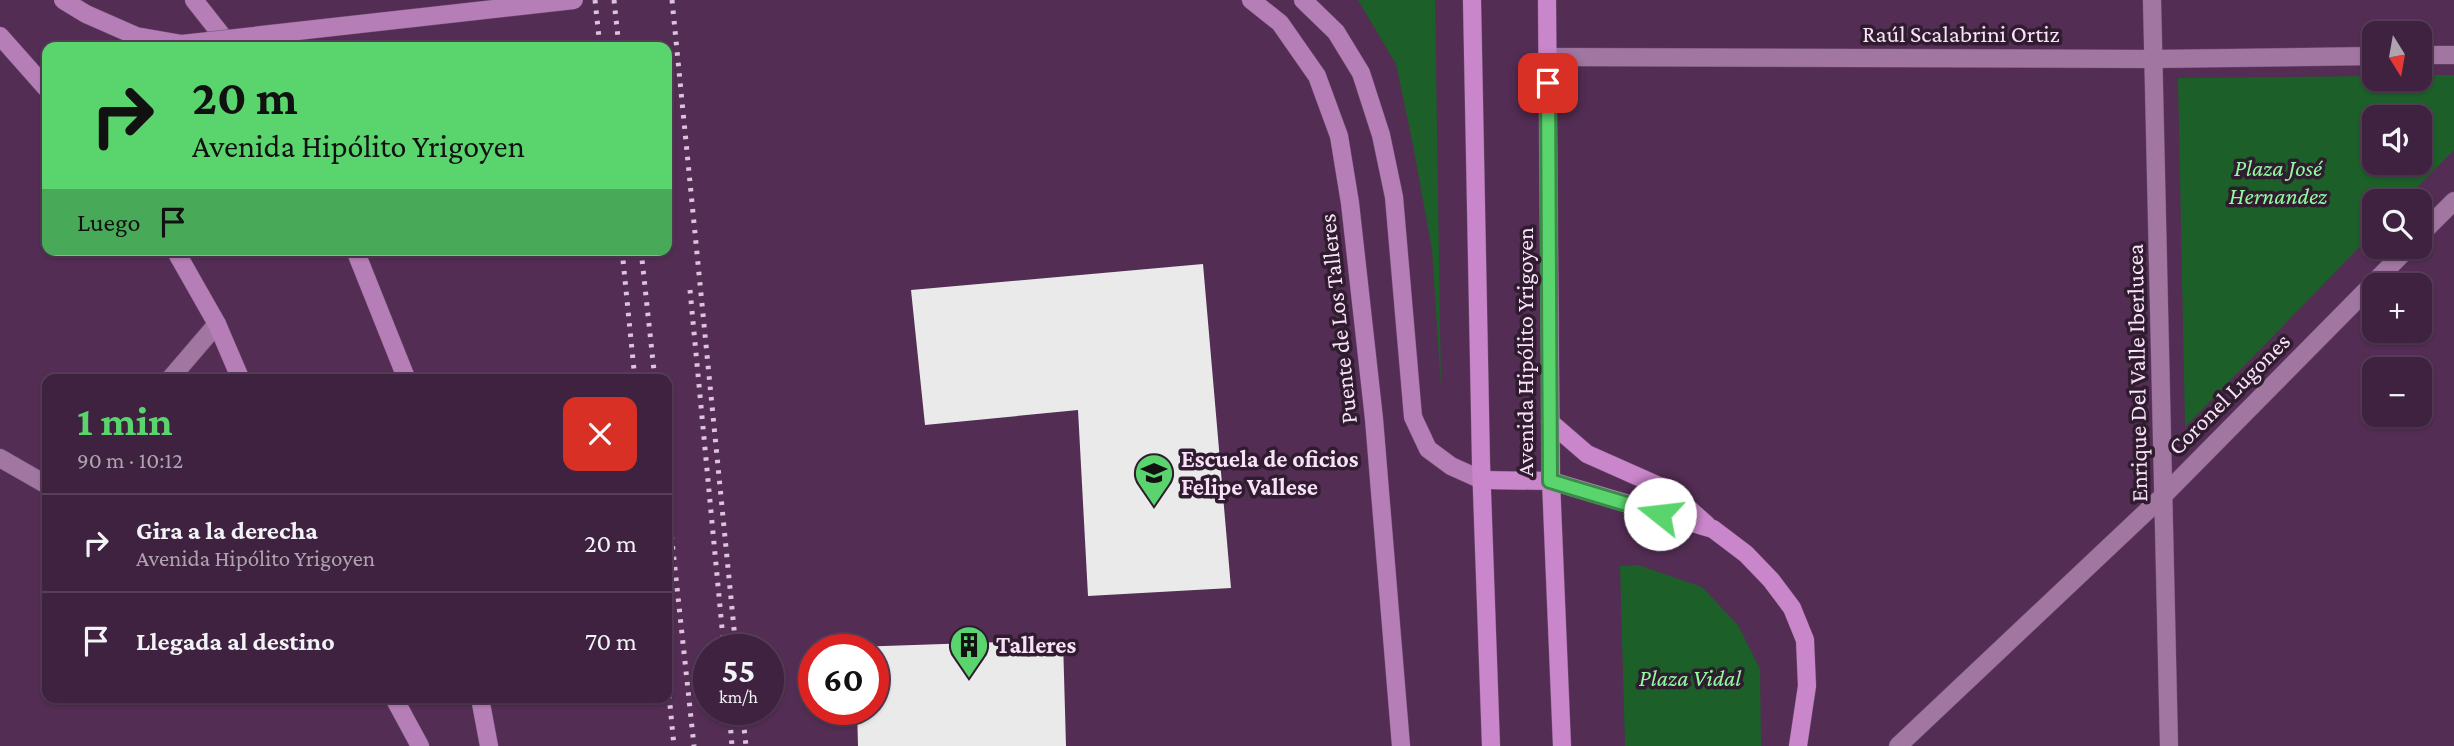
<!DOCTYPE html>
<html lang="es">
<head>
<meta charset="utf-8">
<style>
  :root { --surface:#3e223f; --page:#452a46; --text:#f1f3f6; --muted:#ada4b0; --line:#573f59; --accent:#5ad56e }
  body { margin:0; font-family:"Crimson Pro",serif; background:var(--page); color:var(--text); height:100vh; display:flex; flex-direction:column; font-size:26px; white-space:nowrap }
  * { box-sizing:border-box; margin:0 }
  p { font-size:23px; color:var(--muted) }
  .icon { flex:none; width:38px; height:38px; fill:none; stroke:currentColor; stroke-width:2; stroke-linecap:round; stroke-linejoin:round }
  .map { position:relative; flex:1; overflow:hidden }
  .panel { position:absolute; left:42px; top:374px; width:630px; height:329px; display:flex; flex-direction:column; background:var(--surface); border-radius:14px; box-shadow:0 2px 5px #0004,0 0 0 2px var(--line) }
  .panel>* { flex:none }
  .hud { position:absolute; left:42px; top:42px; width:630px; height:214px; border-radius:14px; box-shadow:0 2px 5px #0004,0 0 0 2px var(--line); background:#5ad56e; color:#111; overflow:hidden }
  .needle { width:46px; rotate:169deg }
  .fabs { position:absolute; left:2362px; top:21px; display:grid; gap:14px }
  .fabs a { display:grid; place-items:center; width:70px; height:70px; border-radius:14px; background:var(--surface); box-shadow:0 2px 5px #0004,0 0 0 2px var(--line); font-size:35px }
  .speed { position:absolute; left:693px; top:634px; display:flex; gap:14px; font-size:35px; font-weight:700; text-align:center }
  .speed>* { display:grid; place-content:center; width:91px; height:91px; border-radius:50%; background:var(--surface); box-shadow:0 2px 5px #0004,0 0 0 2px var(--line); line-height:1 }
  .speed small { font-size:18px; font-weight:400 }
  .speed .limit { border:10px solid #d22; background:#fff; color:#111 }
  .pin { position:absolute; display:grid; place-items:center; width:60px; height:60px; color:#fff; margin:-30px; border-radius:14px; box-shadow:0 4px 10px #0006 }
  .me { position:absolute; width:77px; margin:-38px; rotate:286deg; stroke-linejoin:round; filter:drop-shadow(0 0 5px #0008) }
  .turn { display:flex; align-items:center; gap:24px; height:147px; padding:0 35px; font-size:32px }
  .turn .icon { width:91px; height:91px; stroke-width:2.5 }
  .turn b { display:block; font-size:49px; line-height:60px }
  .then { display:flex; align-items:center; height:66px; padding:0 35px; background:#0003; gap:14px; font-size:26px }
  .round { display:grid; place-items:center; flex:none; width:74px; height:74px; border-radius:14px; background:var(--page) }
  .headline { display:flex; align-items:center; justify-content:space-between; height:119px; padding:0 35px }
  h1 { font-size:42px; font-weight:700; line-height:52px; color:var(--accent) }
  ul { padding:0; list-style:none }
  li { display:flex; align-items:center; gap:21px; height:98px; padding:0 35px; border-top:2px solid var(--line) }
  li div { flex:1 }
  li b { display:block; font-size:26px }
  li em { font-style:normal }
  .map>svg:first-child { display:block }
  .green { fill:#1c5f29; fill-rule:evenodd }
  .building { fill:#eaeaea }
  .lines { fill:none; stroke-linecap:round; stroke-linejoin:round }
  .street-casing { stroke:#6e4d6f; stroke-width:19 }
  .secondary-casing { stroke:#6e4d6f; stroke-width:19 }
  .primary-casing { stroke:#6e4d6f; stroke-width:19 }
  .street { stroke:#a176a1; stroke-width:18 }
  .secondary { stroke:#b67eb6; stroke-width:18 }
  .primary { stroke:#ca86ca; stroke-width:18 }
  .rail { stroke:#ddc3dd; stroke-width:5; stroke-dasharray:3.5 7; stroke-linecap:butt }
  .secondary-bridge-casing { stroke:#6e4d6f; stroke-width:19; stroke-linecap:butt }
  .secondary-bridge { stroke:#b67eb6; stroke-width:18 }
  .route-casing { stroke:#3a8a48; stroke-width:18 }
  .route { stroke:#5ad56e; stroke-width:12 }
  .labels { text-anchor:middle; stroke-width:7; stroke-linejoin:round; paint-order:stroke }
  .street-label { font-size:24px; fill:#f9e1f9; stroke:#2f1d2f }
  .park-label { font-size:24px; font-style:italic; fill:#92fa9e; stroke:#2f1d2f }
  .poi-label { font-size:24px; font-weight:bold; fill:#f9e1f9; stroke:#2f1d2f; text-anchor:start }
</style>
</head>
<body>
<div class="map">
<svg width="2454" height="746" viewBox="0 0 2454 746">
  <rect width="100%" height="100%" fill="#532d54"/>
  <g class="green">
    <path d="M1358 0H1435L1441 389 1432 250 1413 145 1396 64Z"/>
    <path d="M2420 75H2454V150L2404 201H2375V231L2185 427 2178 78 2375 76V79H2420ZM2375 117H2420V163H2375Z"/>
    <path d="M1638 565 1702 587 1738 625 1760 669 1761 746H1625L1620 566Z"/>
  </g>
  <g class="building">
    <path d="M1203 264 1231 588 1088 596 1078 410 925 425 911 290Z"/>
    <path d="M1063 640 1066 746H858L857 709H873V649H854V647Z"/>
  </g>
  <g class="lines">
    <g class="street-casing">
      <g id="street">
        <path d="M2152 0 2169 746"/>
        <path d="M2420 55H2454"/>
        <path d="M1547 57 2153 59 2375 56"/>
        <path d="M2420 235 2454 201"/>
        <path d="M169 380 217 324"/>
        <path d="M0 458 47 485"/>
        <path d="M1898 746 2164 495 2409 247"/>
      </g>
    </g>
    <g class="secondary-casing">
      <g id="secondary">
        <path d="M194 0 231 47"/>
        <path d="M1251 0 1280 23 1317 76 1339 136 1350 203 1374 419 1401 746"/>
        <path d="M1303 0 1336 32 1361 73 1381 135 1394 197 1413 417 1428 449 1451 466 1482 480"/>
        <path d="M0 36 47 89"/>
        <path d="M175 250 217 324 241 380"/>
        <path d="M355 250 407 380"/>
        <path d="M394 698 420 746"/>
        <path d="M480 698 489 746"/>
      </g>
    </g>
    <g class="primary-casing">
      <g id="primary">
        <path d="M1472 0 1481 463 1491 746"/>
        <path d="M1547 0 1551 481 1562 746"/>
        <path d="M1550 422 1587 454 1668 490 1707 525"/>
        <path d="M1482 480 1551 481 1713 529 1746 554 1771 580 1792 608 1805 640 1807 686 1798 746"/>
      </g>
    </g>
    <use href="#street" class="street"/>
    <use href="#secondary" class="secondary"/>
    <use href="#primary" class="primary"/>
    <g class="rail">
      <path d="M595 0 600 47"/>
      <path d="M614 0 619 47"/>
      <path d="M672 0 736 649"/>
      <path d="M622 250 635 380"/>
      <path d="M641 250 655 380"/>
      <path d="M690 290 724 649"/>
      <path d="M667 494 694 746"/>
      <path d="M667 674 674 746"/>
      <path d="M729 709 732 746"/>
      <path d="M742 709 746 746"/>
    </g>
    <g class="secondary-bridge-casing">
      <path id="secondary-bridge" d="M63 0 86 14 136 36 182 44 574 0"/>
    </g>
    <use href="#secondary-bridge" class="secondary-bridge"/>
  </g>
  <g class="lines">
    <g class="route-casing">
      <path id="route" d="M1548 83 1550 481 1660 514"/>
    </g>
    <use href="#route" class="route"/>
  </g>
  <defs>
    <g id="university-pin" transform="scale(2.0125)"><path d="M0 17L-7.5 6A9.5 9.5 0 1 1 7.5 6Z" fill="#5ad56e" stroke="#2f1d2f"/><path d="M0-5L7-2L0 1L-7-2ZM-4 1L0 2.5L4 1V4Q0 6-4 4Z" fill="#111"/></g>
    <g id="building-pin" transform="scale(2.0125)"><path d="M0 17L-7.5 6A9.5 9.5 0 1 1 7.5 6Z" fill="#5ad56e" stroke="#2f1d2f"/><path d="M-4-6H4V6H1V3H-1V6H-4ZM-2.5-4.3h1.7v1.8h-1.7ZM.8-4.3h1.7v1.8H.8ZM-2.5-1h1.7V.8h-1.7ZM.8-1h1.7V.8H.8Z" fill="#111"/></g>
  </defs>
  <g fill-rule="evenodd">
    <use href="#university-pin" x="1154" y="473"/>
    <use href="#building-pin" x="969" y="645"/>
  </g>
  <g class="labels">
    <g class="street-label">
      <text x="1961" y="42">Raúl Scalabrini Ortiz</text>
      <text transform="translate(1338 319) rotate(-96)" y="8">Puente de Los Talleres</text>
      <text transform="translate(1525 352) rotate(-90)" y="8">Avenida Hipólito Yrigoyen</text>
      <text transform="translate(2137 373) rotate(-91)" y="8">Enrique Del Valle Iberlucea</text>
      <text transform="translate(2229 394) rotate(-45)" y="8">Coronel Lugones</text>
    </g>
    <g class="park-label">
      <text x="2278" y="176">Plaza José<tspan x="2278" dy="28">Hernandez</tspan></text>
      <text x="1690" y="686">Plaza Vidal</text>
    </g>
    <g class="poi-label">
      <text x="1181" y="467">Escuela de oficios<tspan x="1181" dy="28">Felipe Vallese</tspan></text>
      <text x="996" y="653">Talleres</text>
    </g>
  </g>
</svg>
<div class="fabs">
<a><svg class="needle" viewBox="-14 -14 28 28"><path d="M0-13l5 13h-10z" fill="#e53935"/><path d="M0 13l5-13h-10z" fill="#ada4b0"/></svg></a>
<a><svg class="icon" aria-label="sound" viewBox="0 0 24 24"><path d="M4 9h4l5-4v14l-5-4H4zM17 9q2 3 0 6"/></svg></a>
<a><svg class="icon" aria-label="search" viewBox="0 0 24 24"><circle cx="10" cy="10" r="6"/><path d="M15 15l6 6"/></svg></a>
<a>+</a>
<a>−</a>
</div>
<div class="speed"><div>55<small>km/h</small></div><div class="limit">60</div></div>
<div class="pin" style="left:1548px;top:83px;background:#d93025"><svg class="icon" aria-label="arrive" viewBox="0 0 24 24"><path d="M6 21V4h12l-3 4 3 4H6"/></svg></div>
<svg class="me" style="left:1660px;top:514px" viewBox="-20 -20 40 40"><circle r="19" fill="#fff"/><path d="M0-13L10 11 0 6-10 11z" fill="#5ad56e"/></svg>
<div class="hud">
<div class="turn"><svg class="icon" aria-label="right" viewBox="0 0 24 24"><path d="M7 20v-9h11M14 6l5 5-5 5"/></svg><div><b>20 m</b>Avenida Hipólito Yrigoyen</div></div>
<div class="then">Luego<svg class="icon" aria-label="arrive" viewBox="0 0 24 24"><path d="M6 21V4h12l-3 4 3 4H6"/></svg></div>
</div>
<section class="panel">
<div class="headline"><div><h1>1 min</h1><p>90 m · 10:12</p></div><a class="round" style="background:#d93025;color:#fff"><svg class="icon" aria-label="close" viewBox="0 0 24 24"><path d="M6 6l12 12M18 6L6 18"/></svg></a></div>
<ul>
<li><svg class="icon" aria-label="right" viewBox="0 0 24 24"><path d="M7 20v-9h11M14 6l5 5-5 5"/></svg><div><b>Gira a la derecha</b><p>Avenida Hipólito Yrigoyen</p></div><em>20 m</em></li>
<li><svg class="icon" aria-label="arrive" viewBox="0 0 24 24"><path d="M6 21V4h12l-3 4 3 4H6"/></svg><div><b>Llegada al destino</b></div><em>70 m</em></li>
</ul>
</section>
</div>
</body>
</html>
